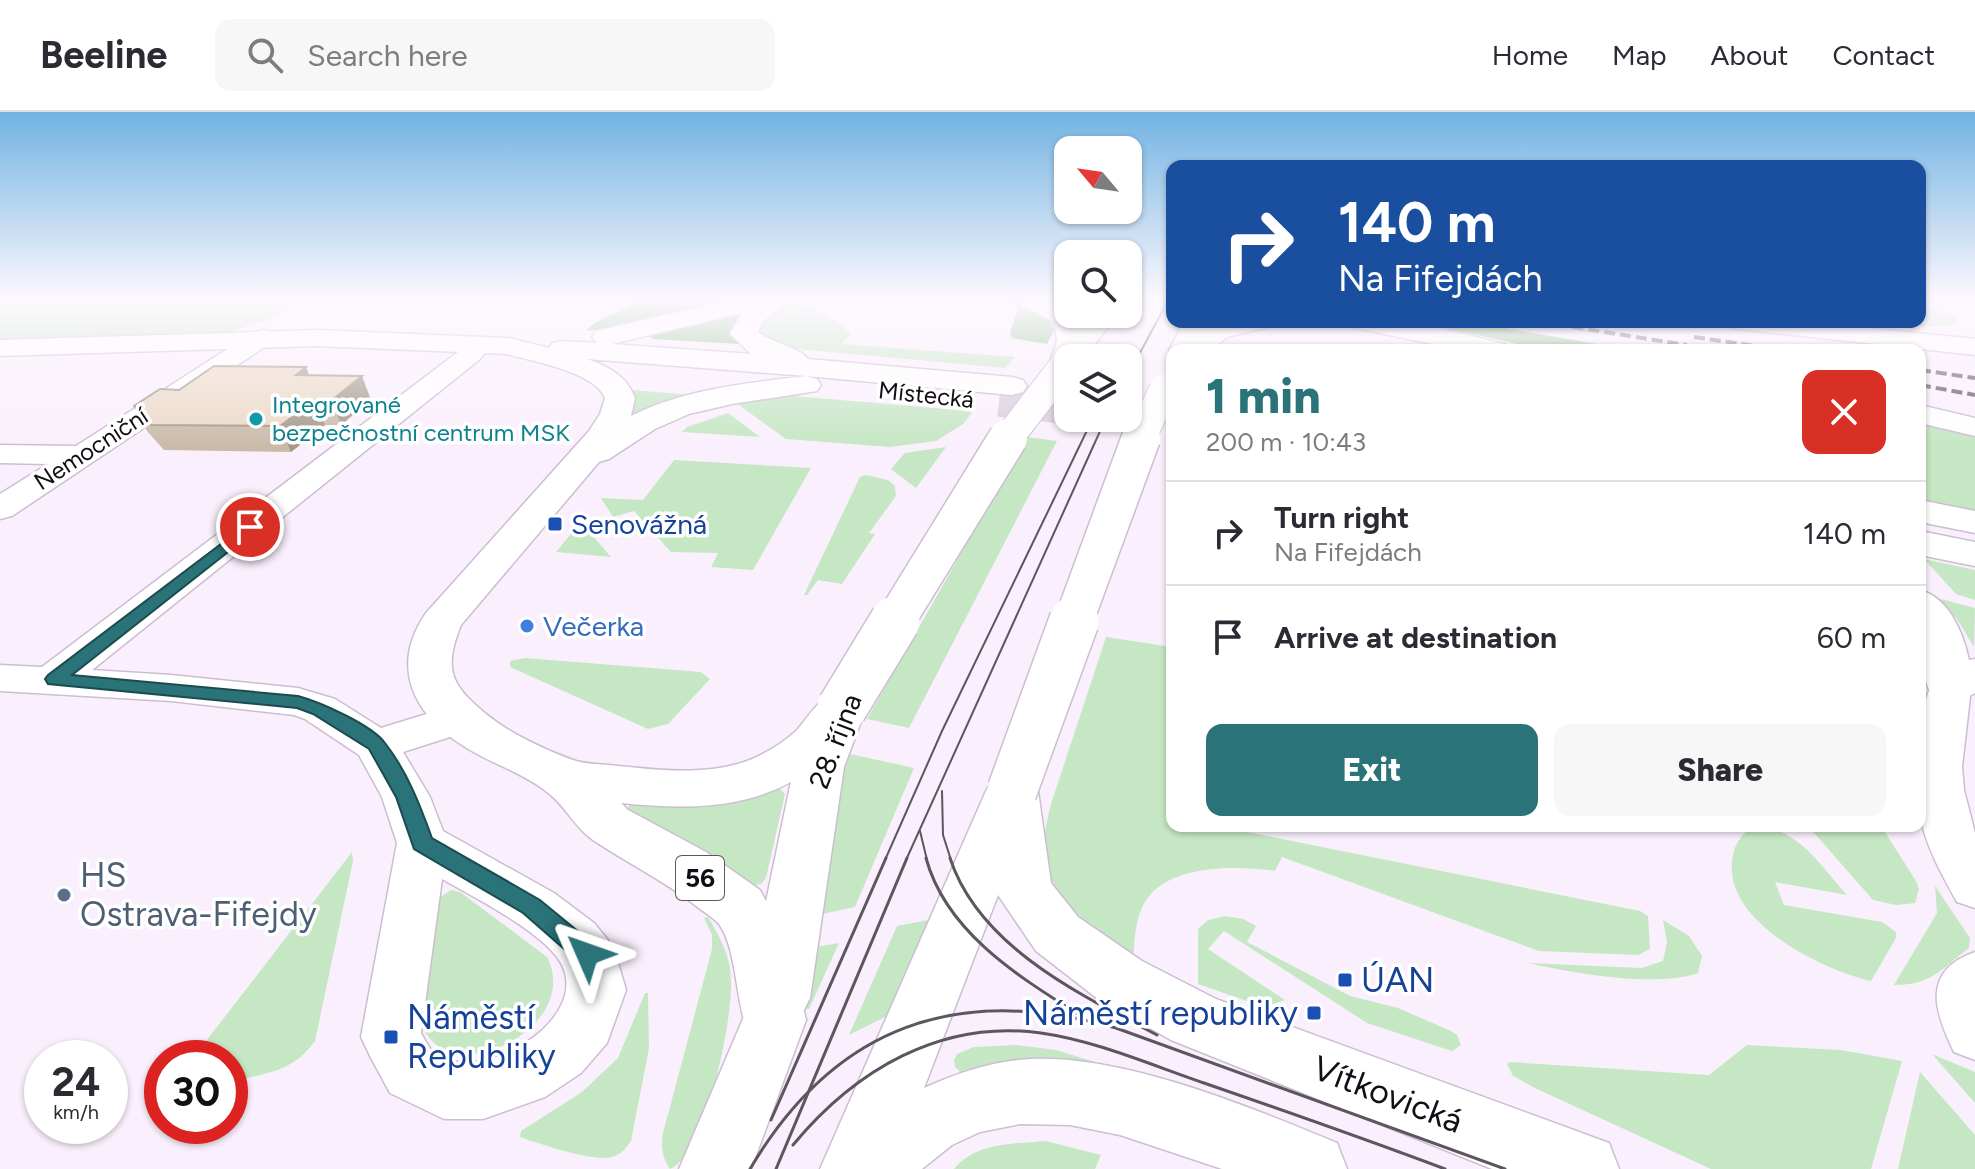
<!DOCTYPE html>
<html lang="en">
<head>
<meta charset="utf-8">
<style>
  :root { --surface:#fff; --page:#f7f7f7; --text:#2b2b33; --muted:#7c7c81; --line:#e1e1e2; --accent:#297379 }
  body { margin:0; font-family:Figtree,sans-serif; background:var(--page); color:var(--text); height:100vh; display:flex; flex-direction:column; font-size:30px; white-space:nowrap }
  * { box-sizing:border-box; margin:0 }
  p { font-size:26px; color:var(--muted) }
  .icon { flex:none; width:44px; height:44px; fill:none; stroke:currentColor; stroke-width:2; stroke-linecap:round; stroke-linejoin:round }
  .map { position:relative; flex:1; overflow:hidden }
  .panel { position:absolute; left:1166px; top:232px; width:760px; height:488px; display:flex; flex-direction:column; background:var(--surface); border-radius:16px; box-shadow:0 2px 6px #0004 }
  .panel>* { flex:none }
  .banner { position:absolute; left:1166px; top:48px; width:760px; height:168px; border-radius:16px; box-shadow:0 2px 6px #0004; background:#1a4fa0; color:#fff; overflow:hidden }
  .needle { width:52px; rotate:299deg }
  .buttons { position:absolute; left:1054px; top:24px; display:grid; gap:16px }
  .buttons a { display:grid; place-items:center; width:88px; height:88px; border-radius:16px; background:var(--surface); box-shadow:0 2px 6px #0004; font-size:40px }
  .speed { position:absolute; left:24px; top:928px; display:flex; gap:16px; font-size:40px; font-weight:700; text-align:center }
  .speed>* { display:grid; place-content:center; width:104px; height:104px; border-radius:50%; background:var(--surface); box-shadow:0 2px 6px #0004; line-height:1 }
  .speed small { font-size:20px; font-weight:400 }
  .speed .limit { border:12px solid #d22; background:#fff; color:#111 }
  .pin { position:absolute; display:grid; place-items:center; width:68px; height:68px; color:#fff; margin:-34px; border:4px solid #fff; border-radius:50%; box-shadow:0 2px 8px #0007 }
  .me { position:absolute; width:88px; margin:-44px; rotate:313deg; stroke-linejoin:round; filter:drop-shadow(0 0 6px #0008) }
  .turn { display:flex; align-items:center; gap:28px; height:168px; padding:0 40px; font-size:36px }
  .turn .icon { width:104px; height:104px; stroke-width:2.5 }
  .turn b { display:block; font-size:56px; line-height:68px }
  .round { display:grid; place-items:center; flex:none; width:84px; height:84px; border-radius:16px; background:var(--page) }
  .head { display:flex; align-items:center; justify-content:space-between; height:136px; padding:0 40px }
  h1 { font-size:48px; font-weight:800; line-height:60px; color:var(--accent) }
  .action { display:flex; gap:16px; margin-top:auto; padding:16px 40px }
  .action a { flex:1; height:92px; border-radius:16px; background:var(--accent); color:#fff; font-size:32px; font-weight:800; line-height:92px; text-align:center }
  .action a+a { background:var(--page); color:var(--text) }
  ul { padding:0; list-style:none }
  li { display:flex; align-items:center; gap:24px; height:104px; padding:0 40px; border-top:2px solid var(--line) }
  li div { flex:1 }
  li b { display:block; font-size:30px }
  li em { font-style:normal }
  header { display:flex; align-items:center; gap:48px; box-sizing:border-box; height:112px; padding:0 40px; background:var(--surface); border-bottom:2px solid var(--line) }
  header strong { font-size:38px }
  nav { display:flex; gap:44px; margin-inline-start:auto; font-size:28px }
  .search { width:560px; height:72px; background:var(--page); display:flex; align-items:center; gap:20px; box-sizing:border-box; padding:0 28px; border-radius:16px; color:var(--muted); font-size:30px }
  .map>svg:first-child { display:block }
  .green { fill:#c5e7c3 }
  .forest { fill:#8bc089 }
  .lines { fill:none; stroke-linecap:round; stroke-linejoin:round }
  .trunk-tunnel { stroke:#d7ceda; stroke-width:29; stroke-dasharray:29 14; stroke-linecap:butt }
  .minor-casing { stroke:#cdbdd2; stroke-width:3 }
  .tertiary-casing { stroke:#cdbdd2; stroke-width:3 }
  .secondary-casing { stroke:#cdbdd2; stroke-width:3 }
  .primary-casing { stroke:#cdbdd2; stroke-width:3 }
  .trunk-casing { stroke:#cdbdd2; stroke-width:3 }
  .minor { fill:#fff; fill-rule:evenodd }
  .tertiary { fill:#fff; fill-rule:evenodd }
  .secondary { fill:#fff; fill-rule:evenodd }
  .primary { fill:#fff; fill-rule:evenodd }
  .trunk { fill:#fff; fill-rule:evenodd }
  .tram-far1 { stroke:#5d565f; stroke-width:2 }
  .tram { stroke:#5d565f; stroke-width:3 }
  .rail { stroke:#5d565f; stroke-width:4; stroke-dasharray:11 5; stroke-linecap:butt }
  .tertiary-bridge-far2-casing { stroke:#cdbdd2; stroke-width:31; stroke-linecap:butt }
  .tertiary-bridge-far1-casing { stroke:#cdbdd2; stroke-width:41; stroke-linecap:butt }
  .tertiary-bridge-casing { stroke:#cdbdd2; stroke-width:52; stroke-linecap:butt }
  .tertiary-bridge-far2 { stroke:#fff; stroke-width:29 }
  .tertiary-bridge-far1 { stroke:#fff; stroke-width:38 }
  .tertiary-bridge { stroke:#fff; stroke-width:49 }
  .wall { fill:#cabba9 }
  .shaded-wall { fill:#a4988a }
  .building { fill:#ebd9c5; stroke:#a4988a; stroke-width:2 }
  .route { fill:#297379; stroke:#1b4b4f; stroke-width:2 }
  .culture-dot { fill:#0f9aa8; stroke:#fff; stroke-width:3 }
  .transit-dot { fill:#1a4fb4; stroke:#fff; stroke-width:3 }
  .shop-dot { fill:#3f7fe0; stroke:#fff; stroke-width:3 }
  .service-dot { fill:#5c6f8a; stroke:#fff; stroke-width:3 }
  .labels { text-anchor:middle; stroke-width:7; stroke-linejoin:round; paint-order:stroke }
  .far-street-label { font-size:24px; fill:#130e15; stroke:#fff }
  .far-culture-label { font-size:24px; fill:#0d838f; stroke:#fff; text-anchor:start }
  .shield { fill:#fff; stroke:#5a565b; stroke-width:2 }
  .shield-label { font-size:26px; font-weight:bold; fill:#130e15 }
  .transit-label { font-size:28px; fill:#164399; stroke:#fff; text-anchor:start }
  .shop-label { font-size:28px; fill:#366cbe; stroke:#fff; text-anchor:start }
  .street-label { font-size:28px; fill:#130e15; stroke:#fff }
  .near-service-label { font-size:34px; fill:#4e5e75; stroke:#fff; text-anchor:start }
  .near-transit-label { font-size:34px; fill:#164399; stroke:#fff; text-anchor:start }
  .near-street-label { font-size:34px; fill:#130e15; stroke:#fff }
</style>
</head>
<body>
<header>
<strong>Beeline</strong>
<div class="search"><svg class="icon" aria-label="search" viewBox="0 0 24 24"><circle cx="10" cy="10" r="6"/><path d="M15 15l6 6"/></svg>Search here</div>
<nav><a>Home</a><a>Map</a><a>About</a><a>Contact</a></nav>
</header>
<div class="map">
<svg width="1975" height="1057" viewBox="0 0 1975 1057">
  <rect width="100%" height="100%" fill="#faf0fd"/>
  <g class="green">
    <path d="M0 187H304L275 205 229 220 0 229Z"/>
    <path d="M796 191H802L842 213 851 222 841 232 1015 245 1005 256 775 235 760 226 761 210 777 199Z"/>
    <path d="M1924 192 1956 205 1957 212 1932 215 1870 210H1920V196L1927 195Z"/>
    <path d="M631 278 705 284 621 309Z"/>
    <path d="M794 284 970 299 972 301 963 312 936 329 890 335 786 327 736 291Z"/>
    <path d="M728 301 760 325 682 320 687 315Z"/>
    <path d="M1920 306 1975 319V398L1920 387Z"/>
    <path d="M1027 325 1057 329 909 616 867 607Z"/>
    <path d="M946 335 916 376 891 357 905 341Z"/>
    <path d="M674 348 811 356 753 458 711 455 718 441 671 440 634 399 613 405 601 386 643 388Z"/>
    <path d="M866 363 888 368 895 374 896 384 869 421 875 422 842 472 818 468 807 483H804L860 365Z"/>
    <path d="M581 410 611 445 556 440Z"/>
    <path d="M1924 447 1975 458V488L1956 482Z"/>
    <path d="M1937 486 1975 496 1974 535 1957 507Z"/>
    <path d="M1106 525 1172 535V714H1218L1640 799 1648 804 1650 837 1638 843 1539 839 1282 745 1275 759C1239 754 1177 752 1150 783 1137 797 1134 824 1134 842 1097 821 1049 788 1044 742 1043 725 1047 708 1051 692Z"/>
    <path d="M525 546 701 560 710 567 668 612 648 617 510 555V549Z"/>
    <path d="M850 642 914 656 855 795 813 804 840 669Z"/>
    <path d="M780 677 785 682 766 766 761 772 751 774 626 699 630 692 712 693Z"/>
    <path d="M1753 714C1797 714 1820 753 1847 783L1775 770 1784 793 1882 810 1896 820V826L1871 869C1823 858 1726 811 1732 750 1733 734 1740 723 1753 714Z"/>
    <path d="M1808 714H1881L1916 769 1919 777 1915 791 1896 793 1873 788Z"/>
    <path d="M352 740 353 749 315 929C293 960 265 962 230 969V946H193Z"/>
    <path d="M1935 774 1970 826 1969 836C1941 857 1932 873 1894 873L1937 801Z"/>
    <path d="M451 778 460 780 547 845C577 903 491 958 444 938 433 933 426 921 419 912L439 786Z"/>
    <path d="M1225 804 1243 807 1256 814 1247 830 1350 884 1398 896 1451 919 1457 923 1461 933 1452 939 1367 911 1224 819 1208 837 1285 888 1264 895 1198 872V817L1208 808Z"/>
    <path d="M708 805C720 825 731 845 731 869 733 906 706 1043 670 1057 662 1045 661 1035 663 1021L712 837V823L704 806Z"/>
    <path d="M928 808 891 902 849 923 897 814Z"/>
    <path d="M1663 808 1689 824 1702 844 1698 861C1655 876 1573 861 1528 851L1641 856 1663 849 1667 830Z"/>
    <path d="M839 831 809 897 794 895 809 836Z"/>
    <path d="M645 881H648L649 936 631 1029C626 1036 622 1042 612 1045 593 1050 540 1032 520 1025L521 1019 582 980 618 946Z"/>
    <path d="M1016 933 1056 938 1209 985 961 961 955 955 954 948 957 942 974 935Z"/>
    <path d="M1747 933 1841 938 1902 949 1871 1057H1711L1537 977 1513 964 1507 952 1510 950 1709 963Z"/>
    <path d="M1932 942 1975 960V991Z"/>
    <path d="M1920 960 1975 1023V1057H1898Z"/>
    <path d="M1046 1029 1101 1043 1095 1057H954C976 1030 1014 1032 1046 1029Z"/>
  </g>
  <g class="forest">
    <path d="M641 187H737L611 216 586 219C600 203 626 201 641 187Z"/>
    <path d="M1009 187C1027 192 1049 200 1054 218L1047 232 1012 226 1010 221 1018 196Z"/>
    <path d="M748 198 732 218 739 232 653 227 646 222Z"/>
    <path d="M1419 210H1470L1631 238 1522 233Z"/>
  </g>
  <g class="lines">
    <g class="trunk-tunnel">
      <path d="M999 290 1068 298"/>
      <path d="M1128 304 1172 309"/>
    </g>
    <g class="minor-casing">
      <g id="minor">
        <path d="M1727 210H1808L1975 227V243L1739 217 1730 215Z"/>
        <path d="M263 218 272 220 275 225 272 230 12 404 0 407V382L48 352 0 351V333L76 334 254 220Z"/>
        <path d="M471 234 480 237 484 242 480 247 92 558 171 563 298 576 335 587 381 616 459 592 475 597 481 607 475 617 403 640 430 685 443 719 554 781 594 811 608 828 616 844 626 878 607 931 581 961 545 985 483 1007H444L390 981 370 944 361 925 397 731 382 685 359 643 305 607 294 603 171 589 0 579V553L42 555 462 237ZM442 767C472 784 547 822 562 853 590 910 479 974 435 942 429 937 425 928 421 921Z"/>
        <path d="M1920 293 1975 306V324L1920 311Z"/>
        <path d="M1950 563 1965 566 1971 576 1962 655 1964 678 1975 721V796L1957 790C1942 763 1925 733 1920 702 1915 670 1917 594 1935 566Z"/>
        <path d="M1975 840V948L1954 940C1934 899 1921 859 1975 840Z"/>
      </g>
    </g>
    <g class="tertiary-casing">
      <g id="tertiary">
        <path d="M1090 202H1117L1085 246H1068V254L1060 252 1056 246Z"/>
        <path d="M1184 210H1210L1197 238H1172V242L1169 238Z"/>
        <path d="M842 580 859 585 866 596 844 655 810 886 800 906 778 914 756 906 746 886 794 655 825 585Z"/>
        <path d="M1012 660 1030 666 1038 679 1051 771 1078 805 1142 849 1216 887 1609 1031 1619 1057H1492L1171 928 1098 887 1036 839 998 783 924 976C955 962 984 952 1018 948 1112 937 1250 995 1337 1031L1347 1057H1222L1120 1023 1070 1013 1020 1012 980 1020 952 1033 922 1057H820L986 679 994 666Z"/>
      </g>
    </g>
    <g class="secondary-casing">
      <path id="secondary" d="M774 879 797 888 806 908 751 1057H679L751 888Z"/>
    </g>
    <g class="primary-casing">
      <path id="primary" d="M317 218 508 226 518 228 522 234 518 240 508 242 317 234 0 244V228Z"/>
    </g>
    <g class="trunk-casing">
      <g id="trunk">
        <path d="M736 187H796L762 210 758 220C772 231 801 236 808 247L1012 265 1023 268 1027 274 1023 280 1012 283 806 264 817 267 821 273 817 279 732 292 689 302 655 317 609 347 599 350 461 513C443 558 451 573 486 602 509 621 545 638 573 648 583 652 598 652 609 653 659 658 720 667 766 640 776 635 787 627 796 619 809 605 820 582 841 581 846 580 854 584 859 585L866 596C806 691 725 702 621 691L628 698 706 740 760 778 788 830 806 908 797 928 774 937 751 928C735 895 738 838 719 812 713 805 702 799 695 793 663 768 627 751 593 728 575 716 565 693 547 680 522 660 489 651 462 633 412 601 390 553 426 501L589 319 600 302 605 286C595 259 524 247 498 240L494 234 498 228 508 226 549 236 552 231 562 229 597 231 592 225 596 219ZM742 201 730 222 751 242 612 232ZM587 247 806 264C747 271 685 277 631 304L635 286C626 263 609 255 587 247Z"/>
        <path d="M1017 187H1053L1068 195V202H1075C1086 216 1086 229 1081 246H1068V262L1053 261 1048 255 1057 229 1055 212C1044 201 1026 199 1017 187Z"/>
        <path d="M1222 210H1269L1265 216 1227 225 1212 238H1181L1208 213Z"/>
        <path d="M1351 210H1413L1505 232 1509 238H1462L1355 216Z"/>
        <path d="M1920 388 1975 399V421L1920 410Z"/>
        <path d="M1920 419 1975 430V454L1920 443Z"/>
        <path d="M1920 478C1949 486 1963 520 1969 548L1975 547V581C1960 590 1950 591 1934 587 1917 561 1920 509 1920 478Z"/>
      </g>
    </g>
    <use href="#minor" class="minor"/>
    <use href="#tertiary" class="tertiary"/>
    <use href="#secondary" class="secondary"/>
    <use href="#primary" class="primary"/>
    <use href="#trunk" class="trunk"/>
    <g class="tram-far1">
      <path d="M1128 263 1169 187"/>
      <path d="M942 679 943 723 951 748"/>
      <path d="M920 719 927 748"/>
      <path d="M885 748 942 619 1093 306"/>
      <path d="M906 748 1106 306"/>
    </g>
    <g class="tram">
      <path d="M926 746C946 820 1018 864 1078 902"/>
      <path d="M950 746C979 835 1081 883 1157 923"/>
      <path d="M771 1008 886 746"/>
      <path d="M793 1033C855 958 941 907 1041 921 1097 929 1151 953 1204 971 1285 999 1365 1027 1445 1057"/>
      <path d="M750 1057C835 913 958 871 1116 916L1505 1057"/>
      <path d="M776 1057 907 746"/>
    </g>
    <g class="rail">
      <path d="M1541 210 1687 233"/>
      <path d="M1694 225 1783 238"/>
      <path d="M1920 258 1975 266"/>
      <path d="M1920 273 1975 283"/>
    </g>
    <g class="tertiary-bridge-far2-casing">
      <g id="tertiary-bridge-far2">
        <path d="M1007 328 1063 255"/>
        <path d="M1140 328 1164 277"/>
      </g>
    </g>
    <g class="tertiary-bridge-far1-casing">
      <g id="tertiary-bridge-far1">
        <path d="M894 511 1008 326"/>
        <path d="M1073 511 1141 326"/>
      </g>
    </g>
    <g class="tertiary-bridge-casing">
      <g id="tertiary-bridge">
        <path d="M842 596 895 509"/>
        <path d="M1012 679 1074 509"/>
      </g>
    </g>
    <use href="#tertiary-bridge-far2" class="tertiary-bridge-far2"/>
    <use href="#tertiary-bridge-far1" class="tertiary-bridge-far1"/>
    <use href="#tertiary-bridge" class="tertiary-bridge"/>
  </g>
  <path class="wall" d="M309 263 371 288 341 313H325L291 340 164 338 147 319 134 294 179 278Z"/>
  <g class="shaded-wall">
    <path d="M306 255 315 279 296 263Z"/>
    <path d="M362 264 371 288 341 313 332 288Z"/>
    <path d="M315 288 325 313 291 340 280 314Z"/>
  </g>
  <path class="building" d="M214 254 306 255 296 263 362 264 332 288H315L280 314 151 313 134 294 160 277 179 278Z"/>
  <linearGradient id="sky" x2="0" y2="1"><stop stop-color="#72b3e2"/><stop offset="0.56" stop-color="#fdf8fe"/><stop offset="1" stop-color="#fdf8fe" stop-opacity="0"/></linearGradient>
  <rect width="1975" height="335" fill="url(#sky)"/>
  <path class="route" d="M250 410 258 415 256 418 72 563 298 584C320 590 372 613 385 631 407 659 420 693 432 726L540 788 596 834 599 842 596 849 587 852 578 849 523 801 414 737 396 685 369 637 313 602 297 596 48 572 45 567 48 563Z"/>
  <circle class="culture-dot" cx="256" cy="307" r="8"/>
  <g class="transit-dot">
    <rect x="547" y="404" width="16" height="16" rx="4"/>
    <rect x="1337" y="860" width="16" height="16" rx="4"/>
    <rect x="1306" y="893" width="16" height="16" rx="4"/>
    <rect x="383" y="917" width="16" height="16" rx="4"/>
  </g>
  <circle class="shop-dot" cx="527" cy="514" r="8"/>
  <circle class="service-dot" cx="64" cy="783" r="8"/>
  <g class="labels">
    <g class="far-street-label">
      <text transform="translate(926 283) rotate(6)" y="8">Místecká</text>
      <text transform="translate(91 337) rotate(-33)" y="8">Nemocniční</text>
    </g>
    <g class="far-culture-label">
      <text x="272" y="301">Integrované<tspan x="272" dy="28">bezpečnostní centrum MSK</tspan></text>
    </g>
    <rect class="shield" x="676" y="744" width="48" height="44" rx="6"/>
    <g class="shield-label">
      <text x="700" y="775">56</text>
    </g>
    <g class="transit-label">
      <text x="571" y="422">Senovážná</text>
    </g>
    <g class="shop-label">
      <text x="543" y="524">Večerka</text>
    </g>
    <g class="street-label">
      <text transform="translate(835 629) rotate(-69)" y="10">28. října</text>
    </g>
    <g class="near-service-label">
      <text x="80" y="775">HS<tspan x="80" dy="39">Ostrava-Fifejdy</tspan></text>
    </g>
    <g class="near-transit-label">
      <text x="1361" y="880">ÚAN</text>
      <text x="1298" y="913" text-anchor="end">Náměstí republiky</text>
      <text x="407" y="917">Náměstí<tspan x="407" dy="39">Republiky</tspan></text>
    </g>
    <g class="near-street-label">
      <text transform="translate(1388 982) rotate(21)" y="12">Vítkovická</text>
    </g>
  </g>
</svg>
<div class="buttons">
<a><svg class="needle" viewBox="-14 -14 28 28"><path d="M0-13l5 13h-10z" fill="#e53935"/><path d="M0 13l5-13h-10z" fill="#7c7c81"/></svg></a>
<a><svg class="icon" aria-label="search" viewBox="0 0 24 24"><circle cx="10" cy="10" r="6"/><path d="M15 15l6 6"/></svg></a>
<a><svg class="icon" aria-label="layers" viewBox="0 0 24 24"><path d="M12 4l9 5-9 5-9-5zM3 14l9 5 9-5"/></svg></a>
</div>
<div class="speed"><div>24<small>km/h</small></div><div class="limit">30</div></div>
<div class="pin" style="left:250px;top:415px;background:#d93025"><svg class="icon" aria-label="arrive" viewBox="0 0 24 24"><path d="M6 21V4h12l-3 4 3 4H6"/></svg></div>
<svg class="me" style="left:587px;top:842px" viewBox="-20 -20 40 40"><path d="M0-17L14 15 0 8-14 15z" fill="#297379" stroke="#fff" stroke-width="4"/></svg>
<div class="banner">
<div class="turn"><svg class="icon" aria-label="right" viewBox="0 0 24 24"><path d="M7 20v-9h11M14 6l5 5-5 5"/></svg><div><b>140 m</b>Na Fifejdách</div></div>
</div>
<section class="panel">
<div class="head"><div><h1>1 min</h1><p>200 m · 10:43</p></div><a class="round" style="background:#d93025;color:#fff"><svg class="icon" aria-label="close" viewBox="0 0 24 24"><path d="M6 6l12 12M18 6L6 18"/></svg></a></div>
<ul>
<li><svg class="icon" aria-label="right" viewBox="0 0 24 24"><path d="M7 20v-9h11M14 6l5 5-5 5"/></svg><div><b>Turn right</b><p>Na Fifejdách</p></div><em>140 m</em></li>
<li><svg class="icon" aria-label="arrive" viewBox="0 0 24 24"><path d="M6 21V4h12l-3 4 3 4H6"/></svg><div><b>Arrive at destination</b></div><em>60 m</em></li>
</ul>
<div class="action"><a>Exit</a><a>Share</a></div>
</section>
</div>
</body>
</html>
